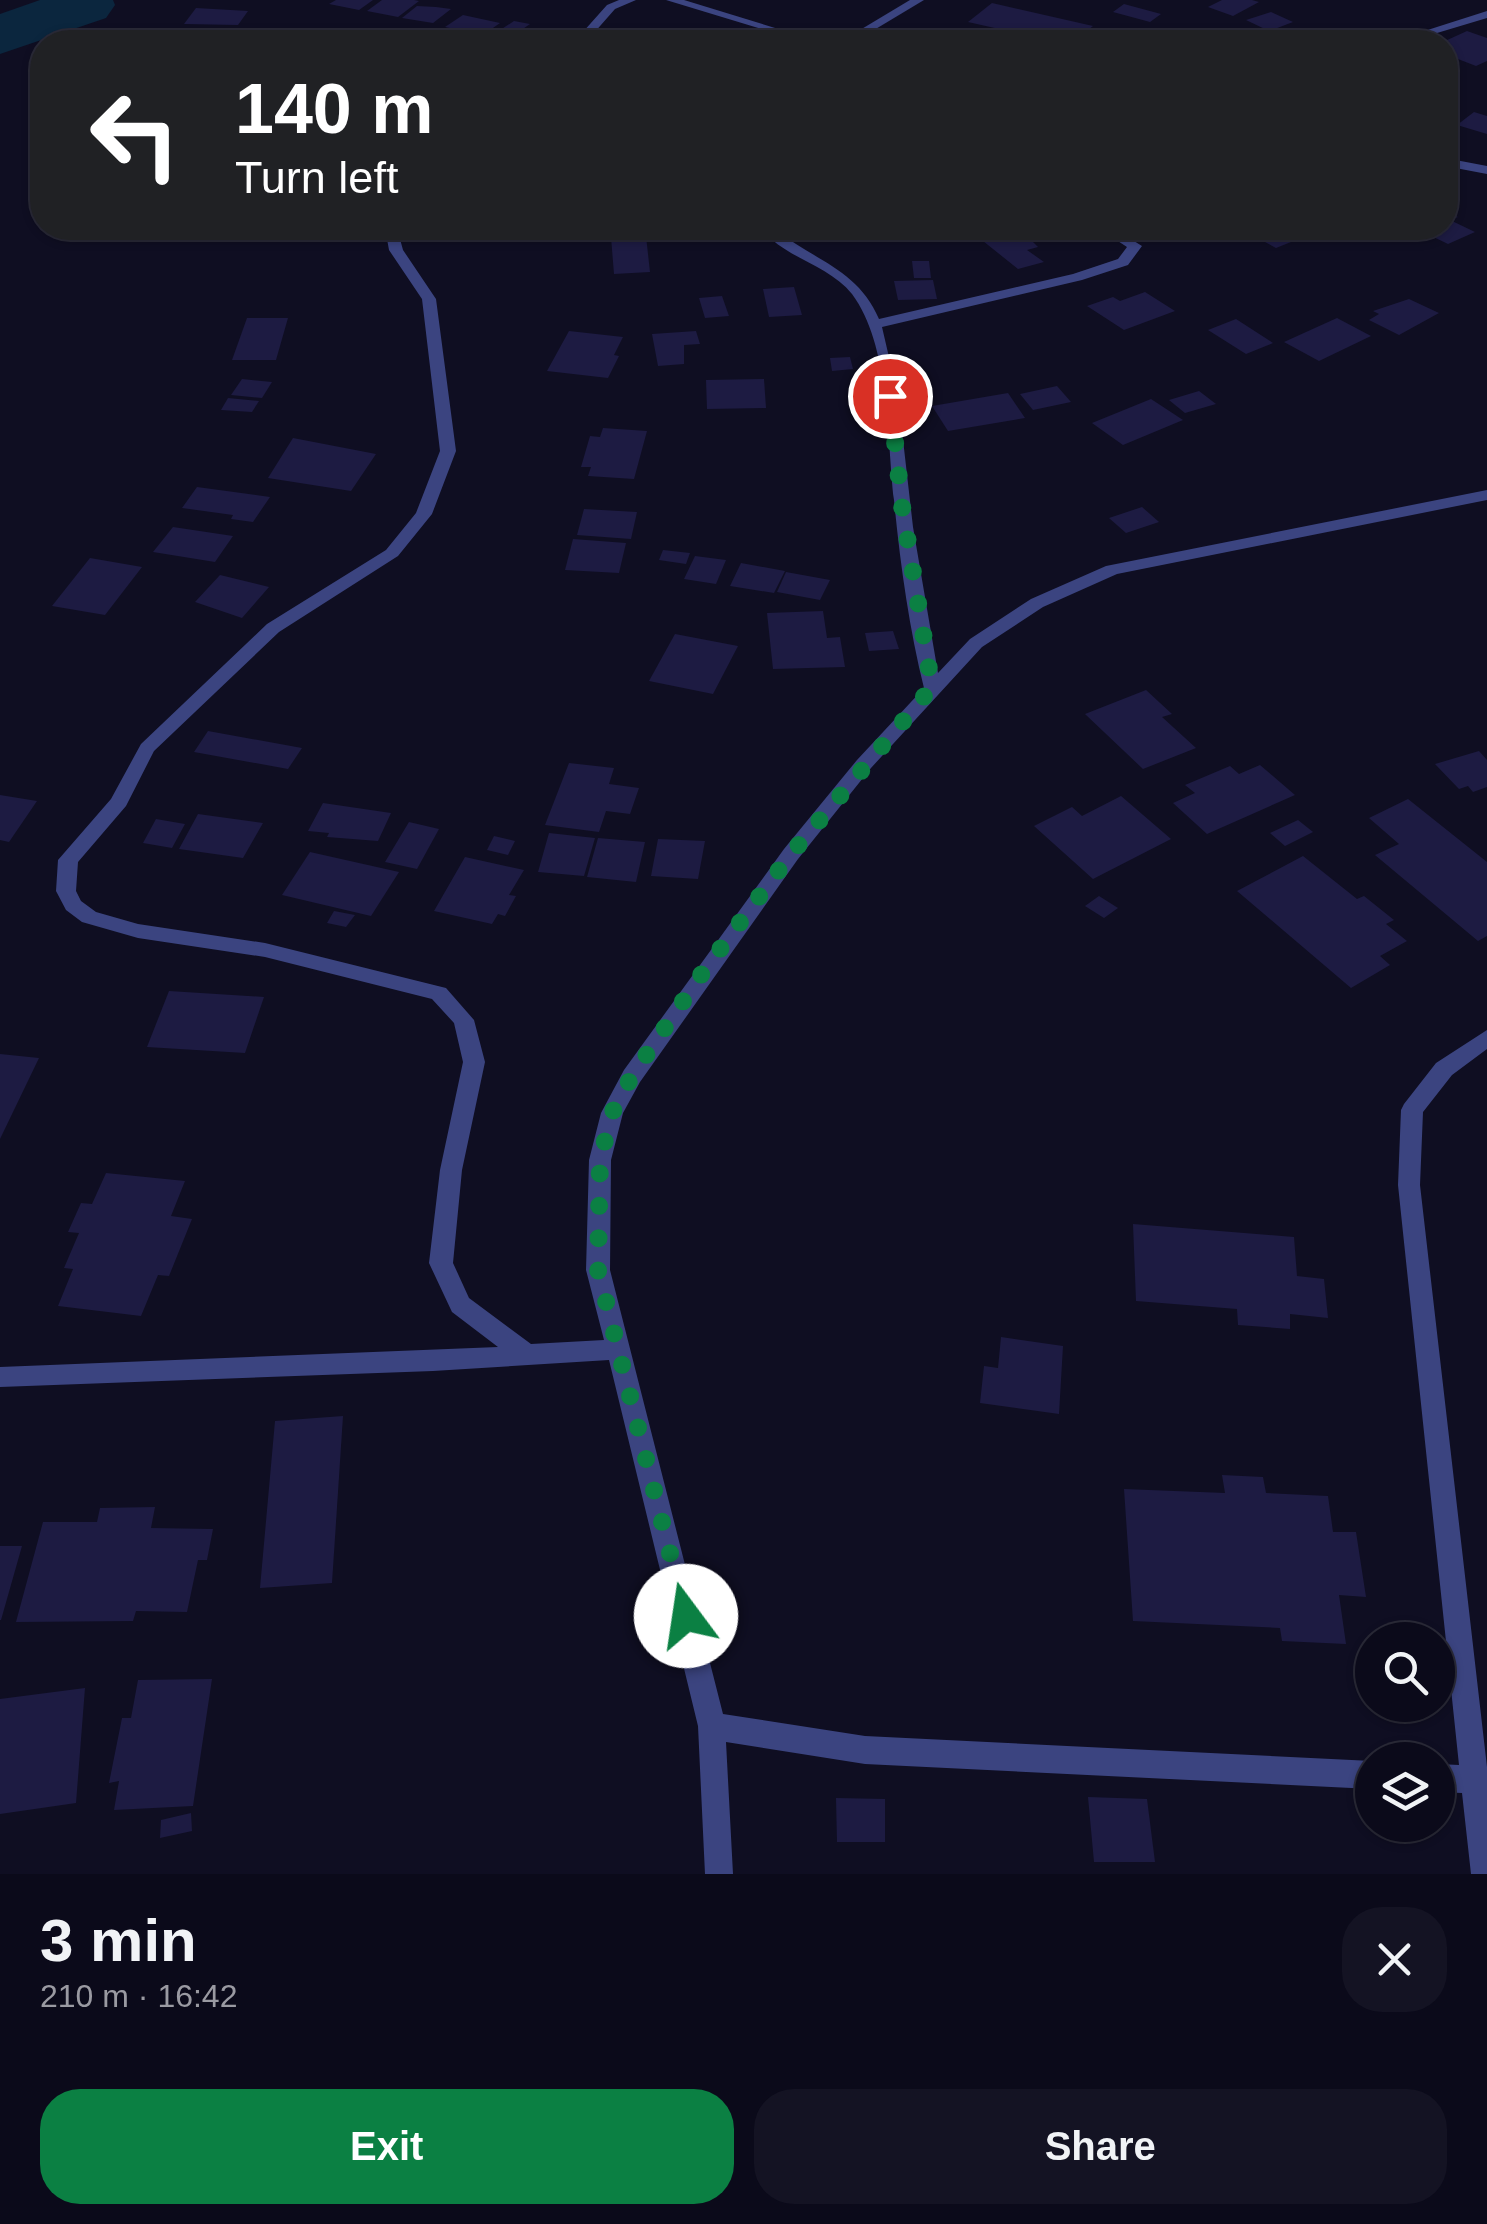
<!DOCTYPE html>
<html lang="en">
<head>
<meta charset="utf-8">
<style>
  :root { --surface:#0b0a1a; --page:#141323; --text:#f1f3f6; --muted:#9a9aa2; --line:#2b2b39; --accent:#0b8043 }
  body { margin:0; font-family:Helvetica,sans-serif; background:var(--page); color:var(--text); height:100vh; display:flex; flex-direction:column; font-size:38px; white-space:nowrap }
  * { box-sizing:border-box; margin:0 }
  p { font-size:32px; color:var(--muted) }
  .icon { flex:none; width:55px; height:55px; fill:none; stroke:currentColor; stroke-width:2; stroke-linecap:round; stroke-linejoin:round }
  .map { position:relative; height:1874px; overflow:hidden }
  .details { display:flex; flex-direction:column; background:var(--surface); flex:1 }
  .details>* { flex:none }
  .hud { position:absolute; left:30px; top:30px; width:1428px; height:210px; border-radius:40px; box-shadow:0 2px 8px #0004,0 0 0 2px var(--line); background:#202124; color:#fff; overflow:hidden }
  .tools { position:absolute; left:1355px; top:1622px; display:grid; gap:20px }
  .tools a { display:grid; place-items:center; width:100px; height:100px; border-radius:50%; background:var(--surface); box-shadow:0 2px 8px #0004,0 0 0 2px var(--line); font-size:50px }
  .pin { position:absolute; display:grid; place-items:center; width:85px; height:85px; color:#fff; margin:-42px; border:5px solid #fff; border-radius:50%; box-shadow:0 2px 10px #0007 }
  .me { position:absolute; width:110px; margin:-55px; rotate:346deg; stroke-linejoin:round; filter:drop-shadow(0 0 8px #0008) }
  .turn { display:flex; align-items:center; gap:35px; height:210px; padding:0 40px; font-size:45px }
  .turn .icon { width:130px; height:130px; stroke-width:2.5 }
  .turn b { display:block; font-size:70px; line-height:85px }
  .round { display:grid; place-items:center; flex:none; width:105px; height:105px; border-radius:40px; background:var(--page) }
  .overview { display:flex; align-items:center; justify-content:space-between; height:170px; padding:0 40px }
  h1 { font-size:60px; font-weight:600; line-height:75px }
  .button { display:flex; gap:20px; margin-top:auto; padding:20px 40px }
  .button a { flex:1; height:115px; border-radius:40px; background:var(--accent); color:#fff; font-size:40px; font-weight:600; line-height:115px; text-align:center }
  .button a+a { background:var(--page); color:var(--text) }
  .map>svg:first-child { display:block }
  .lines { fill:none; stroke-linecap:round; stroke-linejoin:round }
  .river { fill:#0b263e; fill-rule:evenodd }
  .building { fill:#1d1b42 }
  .lane { fill:#3b4480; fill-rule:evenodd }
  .street { fill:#3b4480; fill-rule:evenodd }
  .route { stroke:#0b8043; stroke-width:18; stroke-dasharray:0 32.4 }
</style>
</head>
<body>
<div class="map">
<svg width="1487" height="1874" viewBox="0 0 1487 1874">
  <rect width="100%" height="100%" fill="#0f0e22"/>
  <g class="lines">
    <path class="river" d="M40 0H113L115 5 106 18 0 54V14Z"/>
  </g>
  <g class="building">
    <path d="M336 0H373L359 10 329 4Z"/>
    <path d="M382 0H414L419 1 398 17 367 11Z"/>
    <path d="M1222 0H1252L1259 2 1233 16 1208 7Z"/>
    <path d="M992 3 1093 26 1073 42H1057L968 22Z"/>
    <path d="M1124 4 1161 14 1150 22 1113 12Z"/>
    <path d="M417 6 436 7 451 9 433 23 402 18Z"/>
    <path d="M196 8 248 11 238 25 184 24Z"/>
    <path d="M1271 12 1293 22 1269 31 1246 20Z"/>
    <path d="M463 15 500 23 483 35 445 27Z"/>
    <path d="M514 21 530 24 507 40 491 36Z"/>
    <path d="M341 30 378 33 379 37 375 42H336L333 40Z"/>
    <path d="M1467 31 1487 38V61L1476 66 1445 54V41Z"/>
    <path d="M1474 112 1487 116V134L1457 125Z"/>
    <path d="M1445 211 1458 217 1450 220 1475 232 1448 244 1415 228H1445Z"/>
    <path d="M237 228H277L275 236H235Z"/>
    <path d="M996 228H1019L1038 247 1027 250 1044 262 1018 269 978 237 1000 231Z"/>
    <path d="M1239 228H1282L1301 238 1276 248Z"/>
    <path d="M646 236 650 272 614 274 611 237Z"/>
    <path d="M912 261H929L931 278H914Z"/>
    <path d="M933 280 937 299 898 300 894 281Z"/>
    <path d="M794 287 802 315 769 317 763 289Z"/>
    <path d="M1145 292 1175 311 1124 330 1087 306 1113 297 1120 301Z"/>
    <path d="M722 296 729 316 705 318 699 298Z"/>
    <path d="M1409 299 1439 313 1399 335 1369 320 1379 314 1373 311Z"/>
    <path d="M247 318H288L276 360H232Z"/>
    <path d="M1337 318 1371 336 1319 361 1284 342Z"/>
    <path d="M1236 319 1273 343 1246 354 1208 330Z"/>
    <path d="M569 331 623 337 614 355 619 356 608 378 547 371Z"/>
    <path d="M696 331 700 344 684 345V364L658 366 652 334Z"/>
    <path d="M850 357 853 369 832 371 830 358Z"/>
    <path d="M242 379 272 382 262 398 231 395Z"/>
    <path d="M764 379 766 408 707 409 706 380Z"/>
    <path d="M1057 386 1071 402 1033 410 1020 394Z"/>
    <path d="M1199 391 1216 404 1185 413 1169 400Z"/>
    <path d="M1008 393 1025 418 948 431 932 406Z"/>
    <path d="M228 398 259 401 252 412 221 410Z"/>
    <path d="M1151 399 1183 420 1123 445 1092 423Z"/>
    <path d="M603 428 647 431 634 479 588 476 591 467H581L590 436 600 437Z"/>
    <path d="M293 438 376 454 351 491 268 478Z"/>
    <path d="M197 487 270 497 253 522 231 519 233 515 182 508Z"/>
    <path d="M1142 507 1159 522 1126 533 1109 518Z"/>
    <path d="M584 509 637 512 631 539 577 535Z"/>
    <path d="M173 527 233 536 215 562 153 552Z"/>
    <path d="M573 539 626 543 619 573 565 570Z"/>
    <path d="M663 550 690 553 686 564 659 560Z"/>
    <path d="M695 556 726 560 716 584 684 579Z"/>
    <path d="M90 558 142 567 105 615 52 606Z"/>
    <path d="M741 563 785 571 774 593 730 586Z"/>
    <path d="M786 572 830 580 820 600 777 592Z"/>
    <path d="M220 575 269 587 242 618 195 602Z"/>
    <path d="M823 611 827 638 840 637 845 667 773 669 767 613Z"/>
    <path d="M893 631 899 649 869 651 865 633Z"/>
    <path d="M675 634 738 646 713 694 649 681Z"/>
    <path d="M1146 690 1172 714 1162 717 1196 748 1143 769 1085 714Z"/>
    <path d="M208 731 302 748 288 769 194 752Z"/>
    <path d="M1479 751 1487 760V787L1473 792 1468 786 1459 789 1435 764Z"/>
    <path d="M569 763 614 768 609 784 639 788 630 814 606 811 599 832 545 825Z"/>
    <path d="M1260 765 1295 795 1207 834 1173 803 1195 793 1185 785 1230 766 1239 774Z"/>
    <path d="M0 795 37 801 9 842 0 840Z"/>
    <path d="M1121 796 1171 839 1093 879 1034 826 1072 807 1082 816Z"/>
    <path d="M1408 799 1487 862V936L1478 941 1375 855 1399 844 1369 818Z"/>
    <path d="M323 803 391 813 378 841 327 837 329 833 308 831Z"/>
    <path d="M198 814 263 823 243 858 179 849Z"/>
    <path d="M156 819 185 824 172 848 143 843Z"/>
    <path d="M1298 820 1313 832 1285 846 1270 833Z"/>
    <path d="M409 822 439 829 417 869 385 862Z"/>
    <path d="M549 833 595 838 584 876 538 872Z"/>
    <path d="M494 836 515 841 508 855 487 850Z"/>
    <path d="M598 838 645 842 636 882 587 877Z"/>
    <path d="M658 839 705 841 698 879 651 876Z"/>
    <path d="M310 852 399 872 371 916 282 895Z"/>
    <path d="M1303 856 1357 899 1364 896 1394 920 1386 924 1407 941 1380 956 1390 965 1351 988 1237 891Z"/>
    <path d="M465 857 524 870 509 895 516 896 505 916 498 914 492 924 434 911Z"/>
    <path d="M1099 896 1118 908 1104 918 1085 906Z"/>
    <path d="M334 911 355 915 346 927 327 923Z"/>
    <path d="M169 991 264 997 245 1053 147 1047Z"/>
    <path d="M0 1054 39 1058 0 1139Z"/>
    <path d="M106 1173 185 1181 171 1216 192 1219 169 1276 158 1275 141 1316 58 1306 73 1269 64 1268 79 1233 68 1232 81 1203 92 1204Z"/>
    <path d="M1133 1224 1294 1237 1297 1276 1324 1279 1328 1318 1290 1314V1329L1238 1325 1237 1309 1136 1301Z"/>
    <path d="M1001 1337 1063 1346 1059 1414 980 1403 984 1366 998 1368Z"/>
    <path d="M343 1416 332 1583 260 1588 275 1421Z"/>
    <path d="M1222 1475 1263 1477 1266 1493 1328 1496 1333 1532H1356L1366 1597 1339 1595 1346 1644 1282 1641 1280 1628 1133 1621 1124 1489 1225 1493Z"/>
    <path d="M155 1507 151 1528 213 1529 207 1560H198L187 1612 136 1611 133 1621 16 1622 43 1522H97L100 1508Z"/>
    <path d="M0 1546H22L1 1620H0Z"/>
    <path d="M212 1679 193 1806 114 1810 119 1781 109 1783 122 1718H131L138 1680Z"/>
    <path d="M85 1688 76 1803 0 1814V1699Z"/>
    <path d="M1088 1797 1147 1799 1155 1862H1094Z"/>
    <path d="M836 1798 885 1799V1842H837Z"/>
    <path d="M191 1813 192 1831 160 1838 161 1820Z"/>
  </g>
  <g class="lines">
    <path class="lane" d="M910 0H924L854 42H840Z"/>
    <g class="street">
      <path d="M619 0H636L615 9 586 42H574L607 5Z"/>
      <path d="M666 0H684L821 42H804Z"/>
      <path d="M1487 11V18L1407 42H1390Z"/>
      <path d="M1445 158 1487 166V174L1445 166Z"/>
      <path d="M385 228H397L403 250 436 299 456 451 432 514 398 556 279 632 154 751 126 806 78 862 76 891 81 901 96 912 138 924 265 943 446 988 474 1020 485 1062 462 1170 453 1263 469 1298 531 1344 604 1340 586 1270 589 1160 601 1113 624 1070 784 849 857 760 924 688C909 628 900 562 894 500 887 438 890 345 852 294 828 264 783 258 761 228 777 228 783 236 796 244 831 266 862 279 879 319L1073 274 1118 259 1127 247 1098 228H1113L1142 246 1128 265 1082 280 882 327 898 396 913 527 938 673 970 639 1031 599 1106 566 1487 490V500L1117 574 1043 607 982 647 871 768 798 859 640 1082 623 1113 611 1160 610 1270 723 1714 865 1736 1372 1761V1789L865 1764 726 1742 733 1874H705L698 1726 609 1360 433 1371 0 1387V1367L498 1347 452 1312 429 1263 440 1170 463 1062 454 1023 432 999 265 957 138 938 82 922 66 910 56 891 58 860 111 799 141 744 267 624 386 550 416 513 440 451 422 299 389 250Z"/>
      <path d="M1487 1030V1049L1452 1075 1423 1112 1420 1185 1487 1767V1874H1471L1462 1793 1438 1792V1764L1459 1765 1398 1185 1401 1110 1404 1104 1436 1063Z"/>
    </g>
  </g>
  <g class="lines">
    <path class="route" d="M686 1616 598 1270 600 1160 612 1113 632 1076 703 972 791 854 932 687 902 506 890 396"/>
  </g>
</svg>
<div class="tools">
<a><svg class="icon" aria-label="search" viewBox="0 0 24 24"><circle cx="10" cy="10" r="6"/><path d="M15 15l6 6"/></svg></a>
<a><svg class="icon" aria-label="layers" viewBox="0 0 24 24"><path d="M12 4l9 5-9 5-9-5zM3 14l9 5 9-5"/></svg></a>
</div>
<div class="pin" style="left:890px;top:396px;background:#d93025"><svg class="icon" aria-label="arrive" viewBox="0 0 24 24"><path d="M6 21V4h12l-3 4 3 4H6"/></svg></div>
<svg class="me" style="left:686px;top:1616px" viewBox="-20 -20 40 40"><circle r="19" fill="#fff"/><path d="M0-13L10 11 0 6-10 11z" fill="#0b8043"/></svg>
<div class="hud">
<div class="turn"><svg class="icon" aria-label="left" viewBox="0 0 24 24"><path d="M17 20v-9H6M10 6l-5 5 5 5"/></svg><div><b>140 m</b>Turn left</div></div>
</div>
</div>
<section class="details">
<div class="overview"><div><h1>3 min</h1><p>210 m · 16:42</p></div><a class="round"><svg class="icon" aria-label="close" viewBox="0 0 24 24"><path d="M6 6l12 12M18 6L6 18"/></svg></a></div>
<div class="button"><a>Exit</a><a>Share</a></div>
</section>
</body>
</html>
